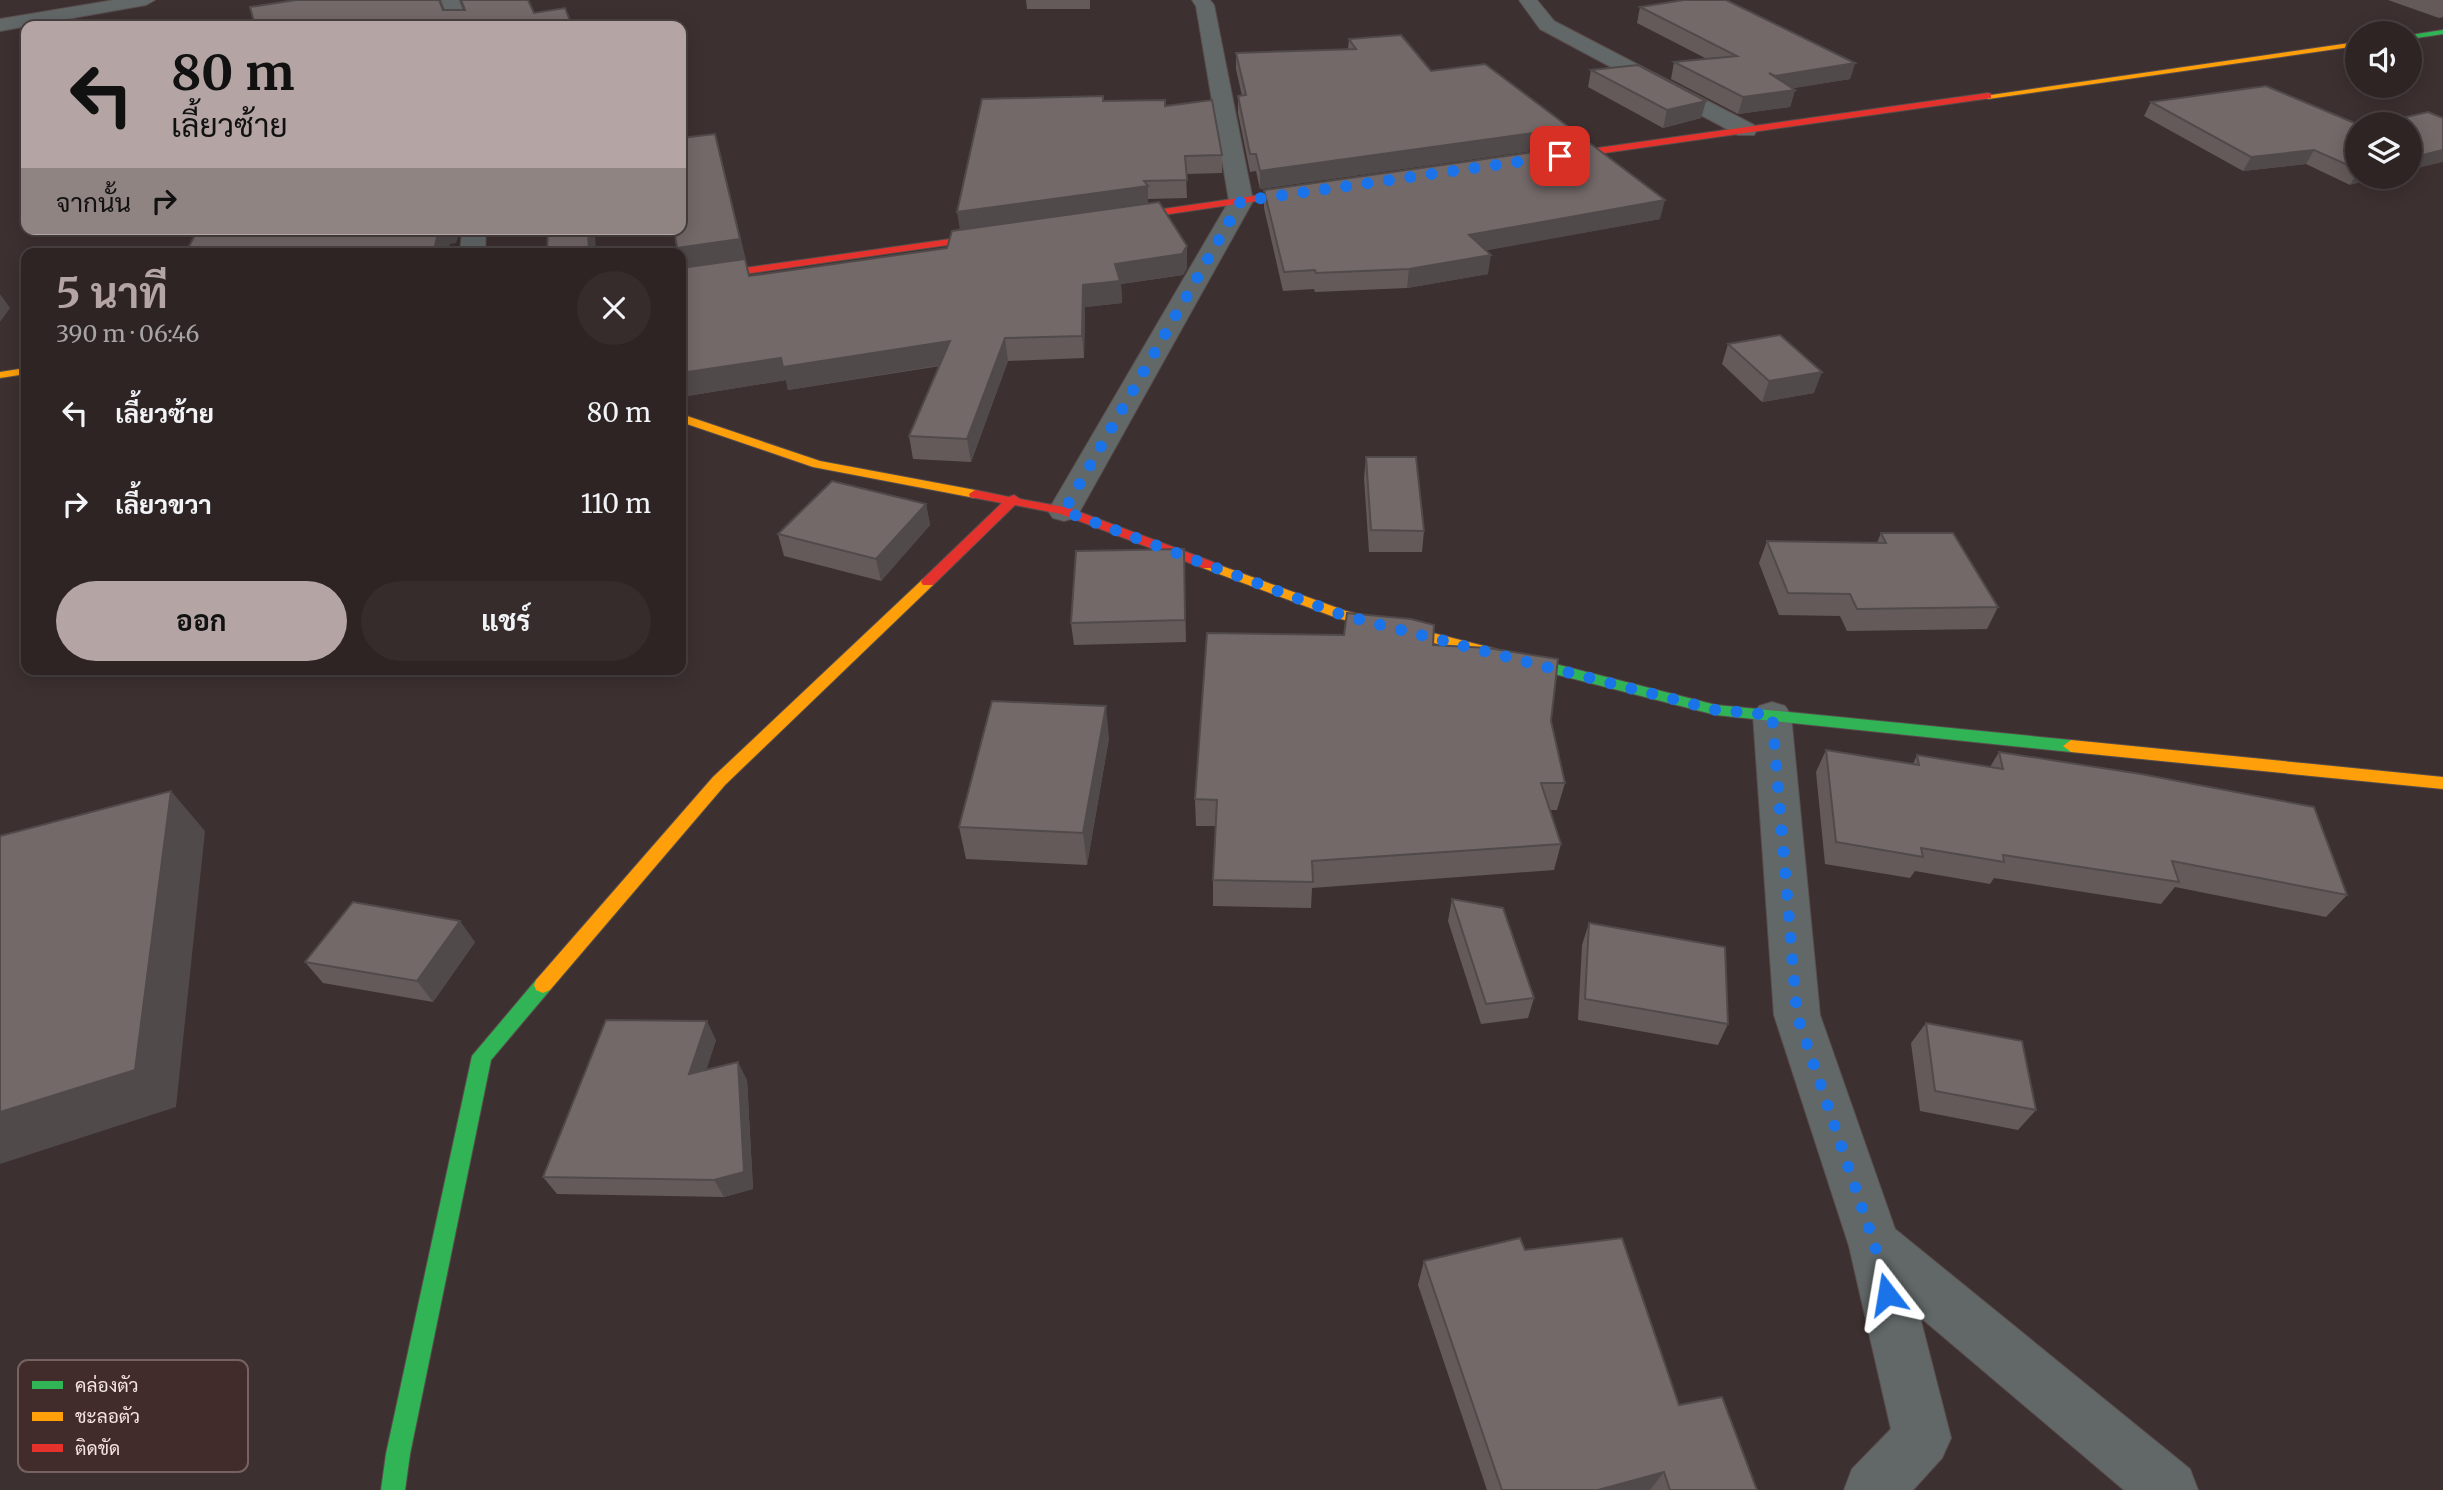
<!DOCTYPE html>
<html lang="th">
<head>
<meta charset="utf-8">
<style>
  :root { --surface:#2e2424; --page:#362c2c; --text:#f1f3f6; --muted:#a7a4a6; --line:#494141; --accent:#b4a5a4 }
  body { margin:0; font-family:Merriweather,Sarabun,serif; background:var(--page); color:var(--text); height:100vh; display:flex; flex-direction:column; font-size:26px; white-space:nowrap }
  * { box-sizing:border-box; margin:0 }
  p { font-size:23px; color:var(--muted) }
  .icon { flex:none; width:38px; height:38px; fill:none; stroke:currentColor; stroke-width:2; stroke-linecap:round; stroke-linejoin:round }
  .map { position:relative; flex:1; overflow:hidden }
  .panel { position:absolute; left:21px; top:248px; width:665px; height:427px; display:flex; flex-direction:column; background:var(--surface); border-radius:14px; box-shadow:0 4px 18px #0003,0 0 0 2px var(--line) }
  .panel>* { flex:none }
  .banner { position:absolute; left:21px; top:21px; width:665px; height:214px; border-radius:14px; box-shadow:0 4px 18px #0003,0 0 0 2px var(--line); background:#b4a5a4; color:#111; overflow:hidden }
  .tools { position:absolute; left:2345px; top:21px; display:grid; gap:14px }
  .tools a { display:grid; place-items:center; width:77px; height:77px; border-radius:50%; background:var(--surface); box-shadow:0 4px 18px #0003,0 0 0 2px var(--line); font-size:35px }
  .pin { position:absolute; display:grid; place-items:center; width:60px; height:60px; color:#fff; margin:-30px; border-radius:14px; box-shadow:0 4px 10px #0006 }
  .me { position:absolute; width:77px; margin:-38px; rotate:346deg; stroke-linejoin:round; filter:drop-shadow(0 0 5px #0008) }
  .turn { display:flex; align-items:center; gap:24px; height:147px; padding:0 35px; font-size:32px }
  .turn .icon { width:91px; height:91px; stroke-width:2.5 }
  .turn b { display:block; font-size:49px; line-height:60px }
  .then { display:flex; align-items:center; height:66px; padding:0 35px; background:#0003; gap:14px; font-size:26px }
  .round { display:grid; place-items:center; flex:none; width:74px; height:74px; border-radius:37px; background:var(--page) }
  .headline { display:flex; align-items:center; justify-content:space-between; height:119px; padding:0 35px }
  h1 { font-size:42px; font-weight:700; line-height:52px; color:var(--accent) }
  .cta { display:flex; gap:14px; margin-top:auto; padding:14px 35px }
  .cta a { flex:1; height:80px; border-radius:42px; background:var(--accent); color:#111; font-size:28px; font-weight:700; line-height:80px; text-align:center }
  .cta a+a { background:var(--page); color:var(--text) }
  ul { padding:0; list-style:none }
  li { display:flex; align-items:center; gap:21px; height:91px; padding:0 35px }
  li div { flex:1 }
  li b { display:block; font-size:26px }
  li em { font-style:normal }
  .map>svg:first-child { display:block }
  .lines { fill:none; stroke-linecap:round; stroke-linejoin:round }
  .street-casing { stroke:#594e4d; stroke-width:2 }
  .fast-casing { stroke:#594e4d; stroke-width:2 }
  .slow-casing { stroke:#594e4d; stroke-width:2 }
  .jam-casing { stroke:#594e4d; stroke-width:2 }
  .street { fill:#626868; fill-rule:evenodd }
  .fast { fill:#30b455; fill-rule:evenodd }
  .slow { fill:#ff9f0a; fill-rule:evenodd }
  .jam { fill:#e5322d; fill-rule:evenodd }
  .wall { fill:#645a5a }
  .shaded-wall { fill:#514a4a }
  .building { fill:#746969; stroke:#514a4a; stroke-width:2 }
  .route { stroke:#1a73e8; stroke-width:12; stroke-dasharray:0 21.6 }
  .key { fill:#422b2b; stroke:#776262; stroke-width:2 }
  .key-label { font-size:19px; fill:#f4e4e3 }
</style>
</head>
<body>
<div class="map">
<svg width="2443" height="1490" viewBox="0 0 2443 1490">
  <rect width="100%" height="100%" fill="#3d3030"/>
  <g class="lines">
    <g class="street-casing">
      <g id="street">
        <path d="M114 0H155L146 5 0 31V19Z"/>
        <path d="M441 0H459L469 26H451Z"/>
        <path d="M1192 0H1210L1214 5 1253 201 1080 511 1075 518 1064 521 1053 518 1048 511 1229 201 1196 6Z"/>
        <path d="M1519 0H1537L1554 21 1754 125 1757 130 1754 135H1738L1540 29Z"/>
        <path d="M462 229H486L485 254H460Z"/>
        <path d="M1772 702 1785 706 1791 715 1820 1015 1895 1229 2190 1469 2198 1490H2124L1920 1317 1951 1438 1942 1458 1913 1490H1844L1852 1469 1891 1429 1849 1246 1774 1015 1753 715 1759 706Z"/>
      </g>
    </g>
    <g class="fast-casing">
      <g id="fast">
        <path d="M2443 30V34L2410 39V35Z"/>
        <path d="M1504 651 1716 705 2071 740 2079 746 2071 752 1716 715 1499 660 1497 656Z"/>
        <path d="M543 977 550 980 552 985 550 990 491 1060 410 1454 405 1490H381L386 1454 472 1056 536 980Z"/>
      </g>
    </g>
    <g class="slow-casing">
      <g id="slow">
        <path d="M2357 42V46L1988 99 1984 96Z"/>
        <path d="M26 368V374L0 378V372Z"/>
        <path d="M681 414 820 461 975 490 981 494 975 498 813 467 681 422Z"/>
        <path d="M1208 561 1346 611 1504 651 1511 656 1504 661 1337 618 1203 568 1201 565Z"/>
        <path d="M928 578 933 579 935 582 933 585 725 785 550 990 543 993 536 990 534 985 536 980 713 777 923 579Z"/>
        <path d="M2071 740 2443 777V789L2071 752 2063 746Z"/>
      </g>
    </g>
    <g class="jam-casing">
      <g id="jam">
        <path d="M1988 93 1991 94V98L1548 161 1543 158 1548 155Z"/>
        <path d="M1315 187 1320 190 1318 192 1115 222 1110 219 1115 216Z"/>
        <path d="M1000 232 1004 233V237L681 283V277Z"/>
        <path d="M975 490 1009 497 1014 495 1020 499 1069 508 1213 562 1215 565 1213 568H1203L1061 514 1015 505 933 585H923L921 582 923 579 1002 503 970 497 969 494Z"/>
      </g>
    </g>
    <use href="#street" class="street"/>
    <use href="#fast" class="fast"/>
    <use href="#slow" class="slow"/>
    <use href="#jam" class="jam"/>
  </g>
  <g class="wall">
    <path d="M1026 0H1090V9H1027Z"/>
    <path d="M2388 0H2443V17L2439 18Z"/>
    <path d="M1640 7 1855 63 1850 79 1793 88 1795 90 1790 107 1738 114 1671 79 1674 62 1707 59 1637 23Z"/>
    <path d="M1349 39 1431 71 1570 128 1567 146 1260 189 1256 171 1250 172 1238 113V96H1242L1236 69V53L1348 49Z"/>
    <path d="M1591 70 1706 101 1701 118 1663 128 1588 87Z"/>
    <path d="M1103 101 1165 106 1222 155V173L1186 174 1187 198 1148 199V203L1187 246V268L1183 275 1121 284 1122 303 1085 307 1084 358 1008 361 971 462 913 459 909 436 940 366 788 390 786 380 681 397V286L683 285V268L681 254H679L677 248 750 276 947 248 959 229Z"/>
    <path d="M2151 102 2357 124V177L2350 185 2306 164 2243 171 2144 116Z"/>
    <path d="M1264 190 1660 219 1486 250 1488 274 1407 288 1315 292 1314 289 1283 291 1264 208Z"/>
    <path d="M1728 344 1814 393 1762 402 1722 364Z"/>
    <path d="M1366 457 1424 531 1422 552H1369L1364 478Z"/>
    <path d="M926 504 930 525 881 581 784 556 778 534Z"/>
    <path d="M1881 533 1998 607 1987 629 1847 631 1840 616 1779 615 1759 563 1767 541 1877 543Z"/>
    <path d="M1184 549 1186 642 1074 645 1071 623Z"/>
    <path d="M1433 645 1551 721 1565 783 1557 810H1550L1561 844 1554 870 1312 888 1311 908 1213 906V880L1216 826H1196L1195 799Z"/>
    <path d="M1109 738 1087 865 966 859 959 827Z"/>
    <path d="M1826 750 1913 764 1917 755 1990 767 1999 752 2347 895 2326 917 2175 887 2161 904 1994 878 1990 884 1915 871 1910 878 1825 864 1816 772Z"/>
    <path d="M1452 899 1534 998 1528 1018 1481 1024 1448 921Z"/>
    <path d="M1589 923 1728 1024 1718 1045 1578 1020 1582 945Z"/>
    <path d="M475 942 433 1002 323 983 305 962Z"/>
    <path d="M1926 1023 2036 1110 2018 1130 1920 1111 1911 1043Z"/>
    <path d="M716 1040 706 1070 747 1080 753 1189 724 1197 557 1194 543 1177Z"/>
    <path d="M1525 1250 1679 1405 1757 1490H1487L1418 1285 1424 1261Z"/>
  </g>
  <g class="shaded-wall">
    <path d="M1855 63 1850 79 1770 92 1775 76Z"/>
    <path d="M1795 90 1790 107 1738 114 1743 97Z"/>
    <path d="M1706 101 1701 118 1663 128 1667 110Z"/>
    <path d="M1570 128 1567 146 1260 189V171Z"/>
    <path d="M2314 150 2306 164 2243 171 2251 157Z"/>
    <path d="M2443 150V162L2410 170V158Z"/>
    <path d="M720 154 746 260 683 269 681 261V254H679L677 248Z"/>
    <path d="M2357 173V177H2382L2350 185Z"/>
    <path d="M1148 186V204L960 230 957 212Z"/>
    <path d="M1665 200 1660 219 1467 254 1469 235Z"/>
    <path d="M439 229H461L456 243 450 244 447 254H433Z"/>
    <path d="M588 229H595L596 254H589Z"/>
    <path d="M1187 246V268L1183 275 1121 284 1122 303 1085 307 1084 358 1082 336 1083 285 1115 264Z"/>
    <path d="M1491 255 1488 274 1407 288 1409 269Z"/>
    <path d="M0 294 10 308 0 322Z"/>
    <path d="M1005 338 1008 361 971 462 967 439Z"/>
    <path d="M950 341 954 363 788 390 786 380 681 397V373L781 358Z"/>
    <path d="M1822 372 1814 393 1762 402 1769 381Z"/>
    <path d="M926 504 930 525 881 581 876 559Z"/>
    <path d="M1106 706 1109 738 1087 865 1083 833Z"/>
    <path d="M171 791 205 831 176 1107 0 1164V1112Z"/>
    <path d="M460 921 475 942 433 1002 417 981Z"/>
    <path d="M707 1021 716 1040 699 1093 689 1074Z"/>
    <path d="M738 1062 747 1080 753 1189 724 1197 714 1180Z"/>
    <path d="M1664 1472 1650 1490H1598Z"/>
  </g>
  <g class="building">
    <path d="M296 0H439L443 10H465L461 0H528L534 13 565 8 572 26H255L250 7Z"/>
    <path d="M1684 0H1726L1855 63 1775 76 1769 73 1795 90 1743 97 1674 62 1737 56 1640 7Z"/>
    <path d="M1401 35 1431 71 1485 64 1570 128 1260 171 1256 154H1250L1238 96 1246 95 1236 53 1356 49 1349 39Z"/>
    <path d="M1638 65 1706 101 1667 110 1591 70Z"/>
    <path d="M2266 86 2357 124V169L2314 150 2251 157 2151 102Z"/>
    <path d="M1103 96V101L1165 100V106L1212 100 1222 155 1185 156 1187 180 1144 181 1148 186 957 212 982 99Z"/>
    <path d="M2428 112 2443 118V150L2410 158V124H2376Z"/>
    <path d="M715 134 740 239 677 248 674 229H681V138Z"/>
    <path d="M1591 144 1665 200 1469 235 1491 255 1409 269 1316 273 1315 270 1284 272 1264 190Z"/>
    <path d="M1159 202 1187 246 1182 254 1115 264 1120 281 1083 285 1082 336 1005 338 967 439 909 436 950 341 783 367 781 358 681 373V286L683 285 681 268 745 259 749 276 947 248 952 231Z"/>
    <path d="M198 229H439L433 254H185Z"/>
    <path d="M548 229H588L589 254H547Z"/>
    <path d="M1780 335 1822 372 1769 381 1728 344Z"/>
    <path d="M1366 457H1416L1424 531 1371 530Z"/>
    <path d="M832 481 926 504 876 559 778 534Z"/>
    <path d="M1881 533H1953L1998 607 1857 609 1850 594 1788 593 1767 541 1886 543Z"/>
    <path d="M1184 549 1185 620 1071 623 1076 551Z"/>
    <path d="M1347 613 1411 619 1434 625 1433 645 1488 648 1558 659 1551 721 1565 783H1541L1561 844 1312 861 1313 882 1213 880 1217 800 1195 799 1207 633 1344 635Z"/>
    <path d="M992 701 1106 706 1083 833 959 827Z"/>
    <path d="M1826 750 1919 765 1917 755 2003 769 1999 752 2141 774 2314 807 2347 895 2172 861 2179 882 2003 855 2004 862 1921 848 1923 857 1836 842Z"/>
    <path d="M171 791 135 1070 0 1112V836Z"/>
    <path d="M1452 899 1503 908 1534 998 1486 1004Z"/>
    <path d="M353 902 460 921 417 981 305 962Z"/>
    <path d="M1589 923 1725 947 1728 1024 1585 999Z"/>
    <path d="M606 1020 707 1021 689 1074 738 1062 744 1172 714 1180 543 1177Z"/>
    <path d="M1926 1023 2022 1041 2036 1110 1935 1091Z"/>
    <path d="M1520 1238 1525 1250 1622 1238 1679 1405 1722 1397 1757 1490H1670L1664 1472 1598 1490H1502L1424 1261Z"/>
  </g>
  <g class="lines">
    <path class="route" d="M1560 156 1241 201 1064 511 1342 615 1716 710 1772 715 1797 1015 1875 1246 1887 1294"/>
  </g>
  <rect x="18" y="1360" width="230" height="112" rx="10" class="key"/>
  <rect x="32" y="1381" width="31" height="8" fill="#30b455"/>
  <rect x="32" y="1412" width="31" height="9" fill="#ff9f0a"/>
  <rect x="32" y="1444" width="31" height="8" fill="#e5322d"/>
  <g class="key-label">
    <text x="75" y="1392">คล่องตัว</text>
    <text x="75" y="1423">ชะลอตัว</text>
    <text x="75" y="1455">ติดขัด</text>
  </g>
</svg>
<div class="tools">
<a><svg class="icon" aria-label="sound" viewBox="0 0 24 24"><path d="M4 9h4l5-4v14l-5-4H4zM17 9q2 3 0 6"/></svg></a>
<a><svg class="icon" aria-label="layers" viewBox="0 0 24 24"><path d="M12 4l9 5-9 5-9-5zM3 14l9 5 9-5"/></svg></a>
</div>
<div class="pin" style="left:1560px;top:156px;background:#d93025"><svg class="icon" aria-label="arrive" viewBox="0 0 24 24"><path d="M6 21V4h12l-3 4 3 4H6"/></svg></div>
<svg class="me" style="left:1887px;top:1294px" viewBox="-20 -20 40 40"><path d="M0-17L14 15 0 8-14 15z" fill="#1a73e8" stroke="#fff" stroke-width="4"/></svg>
<div class="banner">
<div class="turn"><svg class="icon" aria-label="left" viewBox="0 0 24 24"><path d="M17 20v-9H6M10 6l-5 5 5 5"/></svg><div><b>80 m</b>เลี้ยวซ้าย</div></div>
<div class="then">จากนั้น<svg class="icon" aria-label="right" viewBox="0 0 24 24"><path d="M7 20v-9h11M14 6l5 5-5 5"/></svg></div>
</div>
<section class="panel">
<div class="headline"><div><h1>5 นาที</h1><p>390 m · 06:46</p></div><a class="round"><svg class="icon" aria-label="close" viewBox="0 0 24 24"><path d="M6 6l12 12M18 6L6 18"/></svg></a></div>
<ul>
<li><svg class="icon" aria-label="left" viewBox="0 0 24 24"><path d="M17 20v-9H6M10 6l-5 5 5 5"/></svg><div><b>เลี้ยวซ้าย</b></div><em>80 m</em></li>
<li><svg class="icon" aria-label="right" viewBox="0 0 24 24"><path d="M7 20v-9h11M14 6l5 5-5 5"/></svg><div><b>เลี้ยวขวา</b></div><em>110 m</em></li>
</ul>
<div class="cta"><a>ออก</a><a>แชร์</a></div>
</section>
</div>
</body>
</html>
